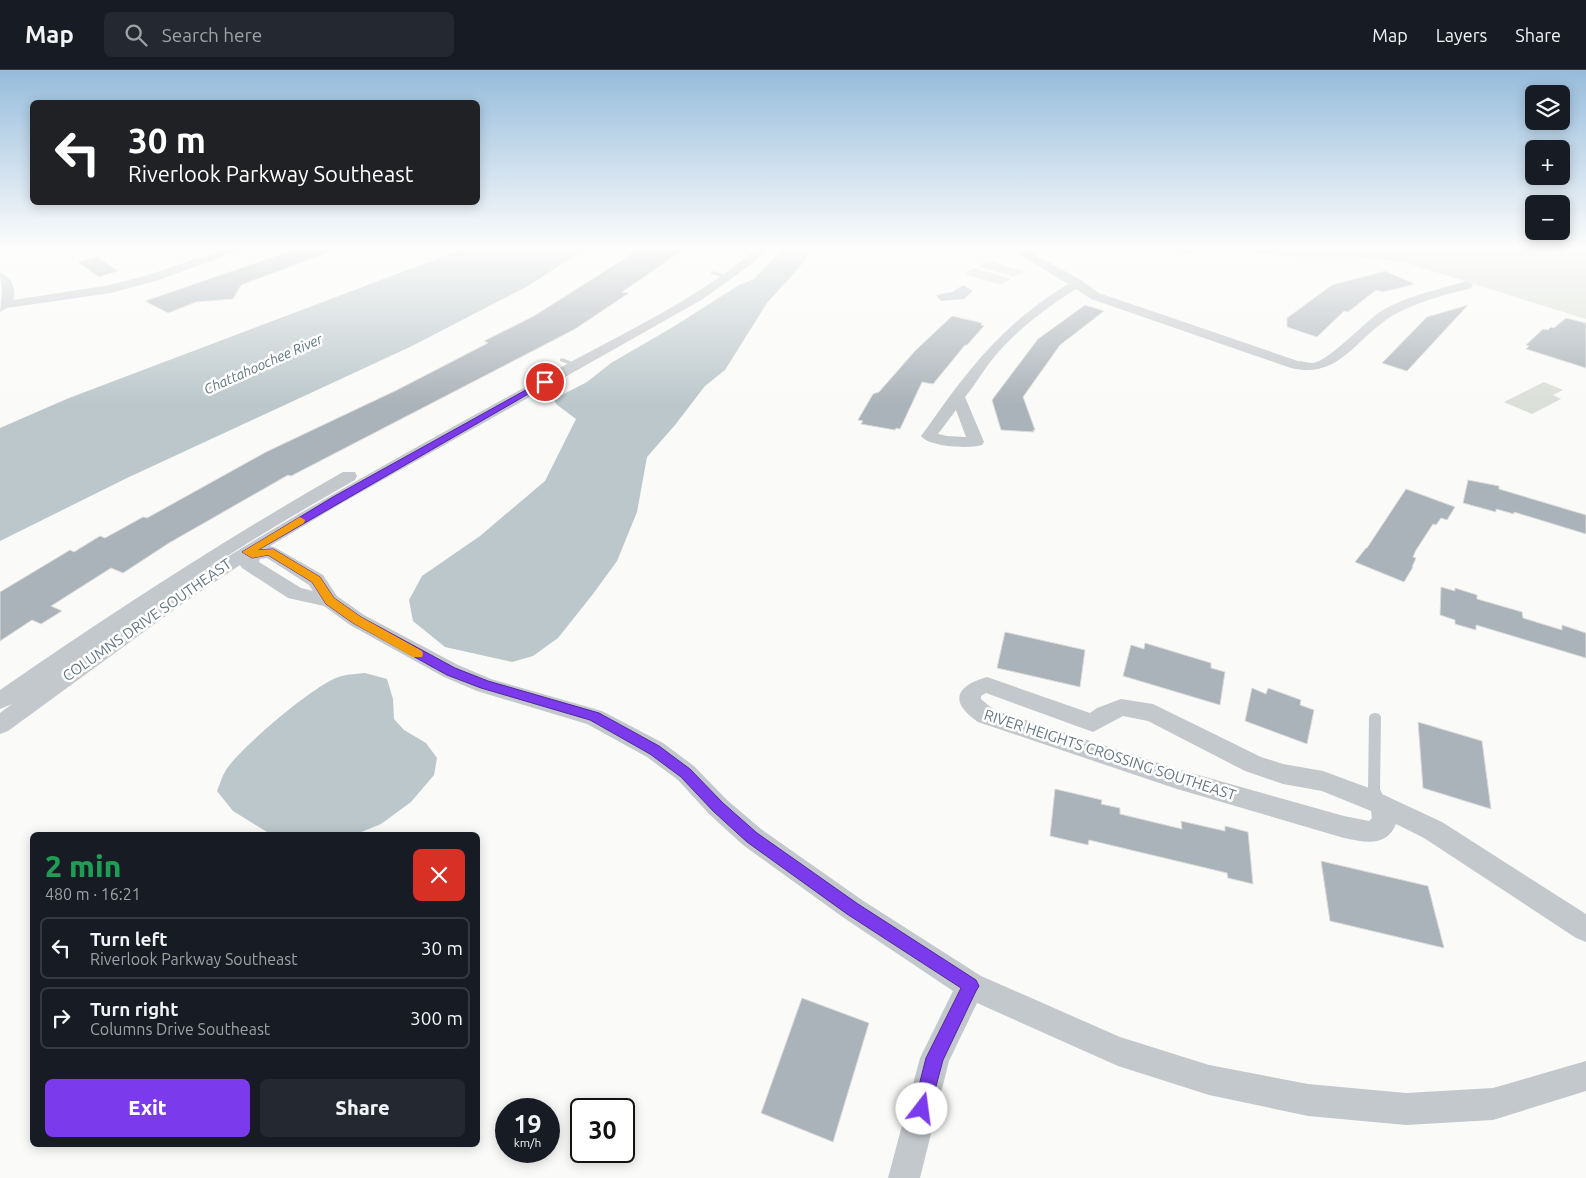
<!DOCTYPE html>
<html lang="en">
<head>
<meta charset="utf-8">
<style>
  :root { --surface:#171b24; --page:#242831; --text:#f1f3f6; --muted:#9ea1a6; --line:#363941; --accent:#7c3aed }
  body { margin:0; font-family:Ubuntu,sans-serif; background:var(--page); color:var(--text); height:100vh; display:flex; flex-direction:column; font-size:19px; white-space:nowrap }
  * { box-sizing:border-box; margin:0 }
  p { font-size:16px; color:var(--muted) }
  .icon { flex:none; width:28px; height:28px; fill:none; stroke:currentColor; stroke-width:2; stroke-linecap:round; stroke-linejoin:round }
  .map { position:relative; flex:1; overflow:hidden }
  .panel { position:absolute; left:30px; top:762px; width:450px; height:315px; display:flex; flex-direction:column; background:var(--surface); border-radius:8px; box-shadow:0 2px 12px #0003 }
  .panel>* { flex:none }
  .guide { position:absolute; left:30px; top:30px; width:450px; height:105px; border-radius:8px; box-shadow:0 2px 12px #0003; background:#202124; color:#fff; overflow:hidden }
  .tools { position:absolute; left:1525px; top:15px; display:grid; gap:10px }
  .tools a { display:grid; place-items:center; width:45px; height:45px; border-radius:8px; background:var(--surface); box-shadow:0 2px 12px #0003; font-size:25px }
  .speed { position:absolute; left:495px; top:1028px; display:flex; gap:10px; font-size:25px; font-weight:700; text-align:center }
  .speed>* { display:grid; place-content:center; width:65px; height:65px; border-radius:50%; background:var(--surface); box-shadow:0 2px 12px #0003; line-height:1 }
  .speed small { font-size:12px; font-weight:400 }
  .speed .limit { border:2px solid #111; border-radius:8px; background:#fff; color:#111 }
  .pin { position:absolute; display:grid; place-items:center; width:42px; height:42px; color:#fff; margin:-21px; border:2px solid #fff; border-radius:50%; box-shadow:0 1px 5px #0007 }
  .me { position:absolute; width:55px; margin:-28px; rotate:15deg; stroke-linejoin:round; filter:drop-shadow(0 0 4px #0008) }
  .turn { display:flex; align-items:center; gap:18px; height:105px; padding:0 15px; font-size:22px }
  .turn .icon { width:65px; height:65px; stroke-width:2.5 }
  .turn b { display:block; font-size:35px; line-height:42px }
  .round { display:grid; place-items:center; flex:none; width:52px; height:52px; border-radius:8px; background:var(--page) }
  .overview { display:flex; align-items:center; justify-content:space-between; height:85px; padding:0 15px }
  h1 { font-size:30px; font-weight:800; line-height:38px; color:#1e9e55 }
  .button { display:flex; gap:10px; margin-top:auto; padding:10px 15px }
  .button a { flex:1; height:58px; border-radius:8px; background:var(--accent); color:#fff; font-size:20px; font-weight:800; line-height:58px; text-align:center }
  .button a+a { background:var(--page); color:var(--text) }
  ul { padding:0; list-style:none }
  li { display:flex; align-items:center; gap:15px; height:62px; margin:0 10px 8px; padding:0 5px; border:2px solid var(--line); border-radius:8px }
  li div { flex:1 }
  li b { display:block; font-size:19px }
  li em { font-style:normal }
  header { display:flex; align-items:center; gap:30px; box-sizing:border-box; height:70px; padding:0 25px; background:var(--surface); border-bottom:1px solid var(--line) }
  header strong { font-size:24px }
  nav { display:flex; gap:28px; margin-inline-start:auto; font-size:18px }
  .search { width:350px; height:45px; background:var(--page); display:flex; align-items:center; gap:12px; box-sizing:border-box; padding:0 18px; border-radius:8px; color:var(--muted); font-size:19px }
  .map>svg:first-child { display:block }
  .green { fill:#dadfd7 }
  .water { fill:#bbc7cb }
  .building { fill:#aab3b9; stroke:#dcdcda }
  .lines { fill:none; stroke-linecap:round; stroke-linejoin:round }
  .service { fill:#c3c8cc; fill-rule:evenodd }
  .minor { fill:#c3c8cc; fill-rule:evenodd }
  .route { fill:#7c3aed; stroke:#51269a }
  .slow { fill:#f59e0b }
  .labels { text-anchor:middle; stroke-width:5; stroke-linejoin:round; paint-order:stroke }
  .far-water-label { font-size:14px; font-style:italic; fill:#60757c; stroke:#fff }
  .street-label { font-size:15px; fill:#657683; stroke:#fff }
</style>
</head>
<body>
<header>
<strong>Map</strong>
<div class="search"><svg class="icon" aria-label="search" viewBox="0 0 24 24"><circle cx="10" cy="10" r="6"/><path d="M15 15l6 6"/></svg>Search here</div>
<nav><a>Map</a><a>Layers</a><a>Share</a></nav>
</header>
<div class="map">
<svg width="1586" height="1108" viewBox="0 0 1586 1108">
  <rect width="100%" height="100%" fill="#fafaf8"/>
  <g class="green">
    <path d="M1586 179V249L1400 191 1356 187H1298L1227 180Z"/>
    <path d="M987 190 1023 201 1014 207 978 196Z"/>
    <path d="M974 198 1011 209 1001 215 964 204Z"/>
    <path d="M1544 312 1563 320 1553 325 1561 329 1532 344 1504 332Z"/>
  </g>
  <g class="water">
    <path d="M463 179H585L528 216 412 276 127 408 0 471V358L69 328Z"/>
    <path d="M782 179H809L805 191 767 233 725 300 705 316 675 355 647 387 637 442 617 491 593 524 558 568 533 586 512 592 445 577 413 551 409 530 422 506 480 466 545 411 576 349 556 334 554 329 587 312 611 293 673 257 739 215 754 209Z"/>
    <path d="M963 215 973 221 964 229 941 231 936 225 952 222Z"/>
    <path d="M365 603 387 609 393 629 394 649 404 660 426 673 437 688 434 705 411 732 381 754 354 765H272L233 741 217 721C220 714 222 706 226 700 240 678 318 611 342 606 349 604 357 604 365 603Z"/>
  </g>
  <g class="building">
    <path d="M294 180H331L332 181 241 215 233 229 196 232 168 243 145 231Z"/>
    <path d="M638 180H683L622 222 629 223 575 259 291 406 288 405 169 473 123 503 111 498 51 536 62 541 41 554 32 550 0 571V522L70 480 74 482 100 466 105 468 143 447 147 448 266 382 397 320 488 273 484 271 534 246Z"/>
    <path d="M97 187 118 201 99 207 78 192Z"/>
    <path d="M1385 201 1415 214 1383 222 1376 220 1348 242 1344 241 1317 267 1287 257V248L1332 215Z"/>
    <path d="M1085 235 1104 241 1060 275 1023 327 1035 360H1033L1034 362 1001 360 992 330 1038 269Z"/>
    <path d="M1468 235 1407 301 1382 293 1427 247Z"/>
    <path d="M952 246 982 253 981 255 984 256 967 275H965L933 314 922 312 900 359 896 358 895 360 861 354 863 351 858 350 873 324 879 322 915 281Z"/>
    <path d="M1566 248 1586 253V298L1526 279 1529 276 1526 275 1543 259 1548 260 1551 257 1554 258Z"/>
    <path d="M1468 410 1499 416V419L1586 445V464L1514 442V444L1496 439V442L1463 433Z"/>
    <path d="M1406 419 1455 437 1447 450 1441 448 1436 455 1433 454 1416 480 1413 487 1416 488 1412 497H1413L1404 512 1355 492 1366 478H1367Z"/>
    <path d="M1441 517 1455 521V518L1477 525V529L1522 542 1523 548 1562 560V555L1586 563V588L1476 555V560L1455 554V550L1440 545Z"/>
    <path d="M1005 562 1085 580 1080 617 997 598Z"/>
    <path d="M1145 573 1211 593V598L1225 602 1220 635 1123 606 1131 575 1144 579Z"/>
    <path d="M1252 618 1266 624 1268 618 1301 630 1300 635 1314 640 1307 674 1245 651Z"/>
    <path d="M1418 652 1482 671 1491 739 1423 718Z"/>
    <path d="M1055 719 1102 730 1101 734 1120 738V744L1182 759 1181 751 1225 761V756L1248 762 1253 814 1228 808 1227 803 1089 770 1088 775 1050 766Z"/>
    <path d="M1321 791 1428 816 1444 878 1330 851Z"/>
    <path d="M802 928 869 953 833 1072 761 1043Z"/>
  </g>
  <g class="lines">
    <g class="service">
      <path d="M713 201 730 206 731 207 728 209 711 204V202Z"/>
      <path d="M562 288 578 294 579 295 576 297 560 291V289Z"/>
      <path d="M1375 643 1379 644 1381 647 1380 719 1386 733 1384 737 1380 738 1376 737 1368 719 1369 647 1371 644Z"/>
    </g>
    <g class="minor">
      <path d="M225 179H243L159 210 111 223 7 238 0 242 2 222 0 203C12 207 17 219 13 230L110 215 151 204Z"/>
      <path d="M756 179H768L753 193 703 229 342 433 270 476 276 478 323 505 337 526 364 545 458 595 491 609 602 641 663 673 694 696 727 730 761 759 862 830 981 906 1120 967 1209 995 1308 1014 1406 1023 1493 1018 1586 991V1021L1493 1050 1406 1055 1308 1046 1209 1025 1118 996 977 933 949 991 920 1108H888L920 988 953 921 844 848 743 775 709 744 678 710 647 687 587 654 477 621 444 607 350 555 324 536 288 528 242 498 240 495 182 534 8 661 0 664V643L12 634 0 639V620C112 543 225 469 343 402H355L357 406 355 410C298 442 243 475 189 511 308 435 432 369 556 300 623 263 696 230 756 179ZM267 488 309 515 313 521 301 518 259 492 260 489Z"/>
      <path d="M1010 179H1025L1081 210 1099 223 1298 291C1302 291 1308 293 1313 293 1328 292 1366 250 1383 240 1408 226 1436 220 1463 212L1467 211 1473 215 1471 218C1444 225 1416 232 1392 246 1356 268 1339 310 1291 298L1091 229 1076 219C1046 238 1018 259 995 286 984 299 976 314 965 327L984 372 982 375C969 379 929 377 921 366L927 358C969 298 1004 253 1068 214ZM956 340 966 367 947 366 938 364Z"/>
      <path d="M1173 179H1191L1193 182 1187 185Z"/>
      <path d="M987 607 1090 643 1097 638 1121 629 1153 634 1261 687 1283 694 1323 701 1369 718 1442 752 1586 844V872L1576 868 1424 768 1396 754C1386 778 1364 772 1344 768L1177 719 978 652C949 632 955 616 987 607ZM986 623 1093 662 1123 646 1148 651 1245 701 1283 714 1322 721 1371 741 1372 748 1369 751 1344 746 1177 699 994 640 981 629V626Z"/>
    </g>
  </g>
  <linearGradient id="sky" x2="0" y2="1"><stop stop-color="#96bcdc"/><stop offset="0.53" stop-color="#fdfdfc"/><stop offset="1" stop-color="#fdfdfc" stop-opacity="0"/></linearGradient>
  <rect width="1586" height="335" fill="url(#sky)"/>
  <path class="route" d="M542 311 549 312 258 480 273 479 320 507 334 528 361 547 455 598 488 611 599 643 659 676 690 699 723 733 757 763 858 834 976 910 979 916 976 921 943 990 928 1046 922 1048 915 1046 913 1039 926 988 961 918 847 844 747 772 713 741 681 707 650 684 590 650 481 618 447 605 353 553 326 534 312 512 268 485 252 488 242 482 333 427Z"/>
  <path class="slow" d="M300 447 305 450 304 453 258 480 273 479 320 507 334 528 361 547 422 581 423 584 422 587H413L353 553 326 534 312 512 268 485 252 488 242 482Z"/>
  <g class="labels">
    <g class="far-water-label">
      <text transform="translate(263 294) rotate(-24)" y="5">Chattahoochee River</text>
    </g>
    <g class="street-label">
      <text transform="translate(147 550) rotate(-35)" y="5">COLUMNS DRIVE SOUTHEAST</text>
      <text transform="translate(1110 685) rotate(18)" y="5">RIVER HEIGHTS CROSSING SOUTHEAST</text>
    </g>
  </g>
</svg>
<div class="tools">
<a><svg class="icon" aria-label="layers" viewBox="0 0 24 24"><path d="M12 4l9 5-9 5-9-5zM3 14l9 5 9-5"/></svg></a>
<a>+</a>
<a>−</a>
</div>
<div class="speed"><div>19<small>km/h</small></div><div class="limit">30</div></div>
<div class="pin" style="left:545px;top:312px;background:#d93025"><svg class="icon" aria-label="arrive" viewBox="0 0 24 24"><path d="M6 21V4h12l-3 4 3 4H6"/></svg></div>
<svg class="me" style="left:922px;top:1039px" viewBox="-20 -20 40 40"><circle r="19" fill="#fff"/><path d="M0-13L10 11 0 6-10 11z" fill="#7c3aed"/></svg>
<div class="guide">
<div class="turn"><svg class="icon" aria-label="left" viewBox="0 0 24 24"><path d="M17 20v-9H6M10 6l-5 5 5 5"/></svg><div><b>30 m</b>Riverlook Parkway Southeast</div></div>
</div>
<section class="panel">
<div class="overview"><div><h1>2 min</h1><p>480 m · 16:21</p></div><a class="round" style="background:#d93025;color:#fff"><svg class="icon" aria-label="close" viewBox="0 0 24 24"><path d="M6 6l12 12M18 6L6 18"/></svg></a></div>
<ul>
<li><svg class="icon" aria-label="left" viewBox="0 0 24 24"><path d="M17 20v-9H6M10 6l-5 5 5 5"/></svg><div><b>Turn left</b><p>Riverlook Parkway Southeast</p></div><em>30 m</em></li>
<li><svg class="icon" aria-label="right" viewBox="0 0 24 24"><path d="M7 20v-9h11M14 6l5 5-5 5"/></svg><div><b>Turn right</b><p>Columns Drive Southeast</p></div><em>300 m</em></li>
</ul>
<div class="button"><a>Exit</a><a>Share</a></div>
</section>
</div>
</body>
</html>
